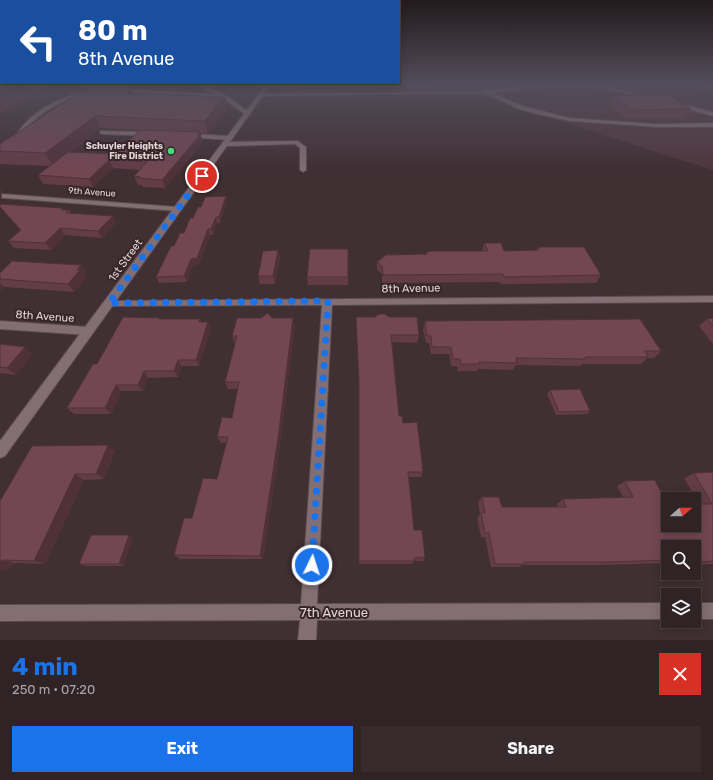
<!DOCTYPE html>
<html lang="en">
<head>
<meta charset="utf-8">
<style>
  :root { --surface:#302326; --page:#382b2e; --text:#f1f3f6; --muted:#a8a4a7; --line:#4b4043; --accent:#1a73e8 }
  body { margin:0; font-family:Rubik,sans-serif; background:var(--page); color:var(--text); height:100vh; display:flex; flex-direction:column; font-size:15px; white-space:nowrap }
  * { box-sizing:border-box; margin:0 }
  p { font-size:13px; color:var(--muted) }
  .icon { flex:none; width:22px; height:22px; fill:none; stroke:currentColor; stroke-width:2; stroke-linecap:round; stroke-linejoin:round }
  .map { position:relative; height:640px; overflow:hidden }
  .side { display:flex; flex-direction:column; background:var(--surface); flex:1 }
  .side>* { flex:none }
  .hud { position:absolute; left:0px; top:0px; width:400px; height:84px; box-shadow:0 2px 10px #0003,0 0 0 1px var(--line); background:#1a4fa0; color:#fff; overflow:hidden }
  .needle { width:26px; rotate:70deg }
  .buttons { position:absolute; left:661px; top:492px; display:grid; gap:8px }
  .buttons a { display:grid; place-items:center; width:40px; height:40px; border-radius:0px; background:var(--surface); box-shadow:0 2px 10px #0003,0 0 0 1px var(--line); font-size:20px }
  .pin { position:absolute; display:grid; place-items:center; width:34px; height:34px; color:#fff; margin:-17px; border:2px solid #fff; border-radius:50%; box-shadow:0 1px 4px #0007 }
  .me { position:absolute; width:44px; margin:-22px; rotate:4deg; stroke-linejoin:round; filter:drop-shadow(0 0 3px #0008) }
  .turn { display:flex; align-items:center; gap:14px; height:84px; padding:0 12px; font-size:18px }
  .turn .icon { width:52px; height:52px; stroke-width:2.5 }
  .turn b { display:block; font-size:28px; line-height:34px }
  .round { display:grid; place-items:center; flex:none; width:42px; height:42px; border-radius:0px; background:var(--page) }
  .headline { display:flex; align-items:center; justify-content:space-between; height:68px; padding:0 12px }
  h1 { font-size:24px; font-weight:700; line-height:30px; color:var(--accent) }
  .action { display:flex; gap:8px; margin-top:auto; padding:8px 12px }
  .action a { flex:1; height:46px; border-radius:0px; background:var(--accent); color:#fff; font-size:16px; font-weight:700; line-height:46px; text-align:center }
  .action a+a { background:var(--page); color:var(--text) }
  .map>svg:first-child { display:block }
  .built { fill:#4f363d }
  .green { fill:#5b313e }
  .lines { fill:none; stroke-linecap:round; stroke-linejoin:round }
  .service-casing { stroke:#5a4c50; stroke-width:2 }
  .minor-casing { stroke:#5a4c50; stroke-width:2 }
  .tertiary-casing { stroke:#5a4c50; stroke-width:2 }
  .service { fill:#826e73; fill-rule:evenodd }
  .minor { fill:#826e73; fill-rule:evenodd }
  .tertiary { fill:#826e73; fill-rule:evenodd }
  .wall { fill:#623c47; fill-rule:evenodd }
  .shaded-wall { fill:#50313a }
  .building { fill:#724653; stroke:#50313a }
  .route { stroke:#1a73e8; stroke-width:7; stroke-dasharray:0 12.6 }
  .poi-dot { fill:#48d779; stroke:#362529; stroke-width:1.5 }
  .labels { text-anchor:middle; stroke-width:4; stroke-linejoin:round; paint-order:stroke }
  .far-poi-label { font-size:9px; font-weight:bold; fill:#e0d4d7; stroke:#362529; text-anchor:end }
  .far-street-label { font-size:9px; fill:#e0d4d7; stroke:#362529 }
  .street-label { font-size:11px; fill:#e0d4d7; stroke:#362529 }
  .near-street-label { font-size:13px; fill:#e0d4d7; stroke:#362529 }
</style>
</head>
<body>
<div class="map">
<svg width="713" height="640" viewBox="0 0 713 640">
  <rect width="100%" height="100%" fill="#402f33"/>
  <path class="built" d="M279 83H713V170L477 95 473 91 284 92 277 89Z"/>
  <path class="green" d="M51 83 43 90 0 113V96L12 95 38 84Z"/>
  <g class="lines">
    <g class="service-casing">
      <g id="service">
        <path d="M201 83H206L210 88 230 98 251 114 246 115 221 97 119 91 117 90 119 89 214 94 206 90Z"/>
        <path d="M581 84 608 87 654 98 651 100C628 94 605 87 581 86 551 85 521 89 491 93L523 106 570 118 657 124 713 123V127H657L570 121 537 114 519 109 485 93 262 96 260 95 262 94 474 92 529 86Z"/>
        <path d="M93 89 95 91C68 97 40 110 23 133L18 132C35 108 65 95 93 89Z"/>
        <path d="M674 102 713 112V116L672 105 671 104Z"/>
        <path d="M100 131 150 132 153 134 150 136 102 134 100 133Z"/>
        <path d="M188 134 230 136 233 138 230 140 186 137V135Z"/>
        <path d="M298 141 306 147V170L303 172 300 170V148L295 144 226 146 223 144 226 142Z"/>
      </g>
    </g>
    <g class="minor-casing">
      <g id="minor">
        <path d="M2 194 177 207 181 209 177 211 5 198H2Z"/>
        <path d="M713 296V302L332 305 317 604 668 603V619L317 620 316 640H298L300 620 0 621V605L301 604 322 305 109 306 106 305 104 303 106 301Z"/>
        <path d="M0 321 88 327 92 328 93 331 92 334 88 335 0 329Z"/>
        <rect x="694" y="603" width="19" height="16"/>
      </g>
    </g>
    <g class="tertiary-casing">
      <path id="tertiary" d="M267 83H272L5 456 0 458V441Z"/>
    </g>
    <use href="#service" class="service"/>
    <use href="#minor" class="minor"/>
    <use href="#tertiary" class="tertiary"/>
  </g>
  <g class="wall">
    <path d="M387 83H438L437 88 389 89Z"/>
    <path d="M693 83H713V95Z"/>
    <path d="M131 88 133 93 228 109 208 134 200 133 202 140V143L165 188 142 187V185H138L134 176 140 170 113 168 93 187 43 184 38 175 50 166 0 164V144ZM101 128 140 130 115 154 71 152Z"/>
    <path d="M613 95 691 109 685 119H627L609 104Z"/>
    <path d="M226 196 227 202 220 223H217L213 235H210L199 264 193 265 187 282 159 283 156 277 174 246 184 233 201 207Z"/>
    <path d="M0 207 62 208 64 210H69L71 213 113 216 116 223 102 238 65 235 51 250 14 248 8 241 21 231Z"/>
    <path d="M484 243 504 251 536 250 538 247 601 275 596 283 501 284 500 282 382 283V274L377 270V262L426 254 427 252 482 251V250Z"/>
    <path d="M348 249V285H308L307 277Z"/>
    <path d="M278 250 280 258 275 284H260L258 276Z"/>
    <path d="M81 265 86 273 84 275 86 277 74 292 4 287 0 291V272Z"/>
    <path d="M356 317H389L419 335 417 343 392 342 399 416 403 423 423 472 421 477H409L414 530 425 557 423 561H414L412 564H359V388Z"/>
    <path d="M272 318 295 325 280 445 263 559H180L174 555 192 518 217 479 226 443H221L217 437 232 418 238 389H228L225 382 235 344 232 336Z"/>
    <path d="M713 318V344L699 326 707 319Z"/>
    <path d="M161 319H200L201 322H208L211 329 199 366H182L178 377 148 378 143 391H122L111 414H74L67 408 97 364Z"/>
    <path d="M425 321 661 351 654 358H647L641 364H582L581 366 516 365 513 370 478 369 477 371H458L457 366H451L449 354H431L429 343H426L423 329Z"/>
    <path d="M0 344 25 347 32 354 16 375 0 373Z"/>
    <path d="M550 390 590 411 587 414 556 415 547 394Z"/>
    <path d="M115 451 104 479 84 480 45 564 15 563 5 571 0 570V501Z"/>
    <path d="M713 472V564L694 565V547H668V563L601 565H522L518 567H491L485 537H481L477 518 480 514 478 502 482 497 502 507H558L557 504 563 499 623 497 617 486 625 481 667 505 699 504 684 478 694 473Z"/>
    <path d="M133 537 123 566H84L79 564Z"/>
  </g>
  <g class="shaded-wall">
    <path d="M131 88 136 100 125 93Z"/>
    <path d="M225 97 228 109 208 134 204 121Z"/>
    <path d="M95 116 101 128 53 166 45 153Z"/>
    <path d="M200 132 202 140V143L165 188 162 180Z"/>
    <path d="M109 160 113 168 93 187 89 179Z"/>
    <path d="M0 188 3 193 0 195Z"/>
    <path d="M226 196 227 202 220 223 219 217Z"/>
    <path d="M113 216 116 223 102 238 98 231Z"/>
    <path d="M216 217 217 223 213 235 211 229Z"/>
    <path d="M60 228 65 235 51 250 45 243Z"/>
    <path d="M208 229 210 235 199 264 193 265 187 282 184 276 191 259Z"/>
    <path d="M278 250 280 258 275 284 273 276Z"/>
    <path d="M81 265 86 273 84 275 86 277 74 292 68 284 77 270Z"/>
    <path d="M0 283 4 287 0 291Z"/>
    <path d="M293 318 295 325 280 445 263 559 260 556Z"/>
    <path d="M208 322 211 329 199 366 196 360Z"/>
    <path d="M25 347 32 354 16 375 7 368Z"/>
    <path d="M178 360 182 366 178 377 174 371Z"/>
    <path d="M144 371 148 378 143 391 138 385Z"/>
    <path d="M116 385 122 391 111 414 105 408Z"/>
    <path d="M108 445 115 451 104 479 96 474Z"/>
    <path d="M75 474 84 480 45 564 34 561Z"/>
    <path d="M129 535 133 537 123 566 119 564Z"/>
    <path d="M3 560 15 563 5 571 0 570V562Z"/>
  </g>
  <g class="building">
    <path d="M89 86 131 88 125 93 225 97 204 121 95 116 45 153 0 151V144Z"/>
    <path d="M667 94 691 109 631 110 613 95Z"/>
    <path d="M140 130 200 132 198 135H200L162 180 138 178 140 177 134 176 147 162 109 160 89 179 38 175 68 152 115 154Z"/>
    <path d="M226 196 219 217H216L211 229H208L197 258 191 259 184 276 156 277 171 246H174L180 233H184L190 218H193L198 207H201L205 197Z"/>
    <path d="M0 204 62 208 61 210H69L66 213 113 216 98 231 60 228 45 243 8 241 21 230 0 207Z"/>
    <path d="M484 243H501L504 251 539 250 538 247H584L601 275 504 277 503 274 383 275 382 266 377 262 386 255 427 254V252L432 251H488Z"/>
    <path d="M310 249H348V277H307Z"/>
    <path d="M278 250 273 276H258L263 251Z"/>
    <path d="M12 261 81 265 77 270H80L68 284 0 279V272H1Z"/>
    <path d="M268 313 272 318H293L278 439 260 556 174 555 184 518H192L203 478 217 479 228 437H217L222 417 232 418 239 382H225L237 336H232L237 318H261Z"/>
    <path d="M379 314H385L389 317H417L419 335H391L399 416H402L403 423 417 422 421 453 423 472H408L414 530H422L425 557 414 558V561H359V381L356 317H375Z"/>
    <path d="M123 317 160 318 159 319H200L199 322H208L196 360H178L174 371H144L138 385H116L105 408H67L93 364H97Z"/>
    <path d="M713 318V326L707 319Z"/>
    <path d="M640 319 661 351H645L648 357H585L586 359 516 358 517 363 479 362 480 364H461L460 359H453L451 347H432L431 336H427L425 321Z"/>
    <path d="M0 344 25 347 7 368 0 367Z"/>
    <path d="M580 389 590 411 559 412 550 390Z"/>
    <path d="M108 445 96 474H75L34 561 3 560 0 562V501L32 446Z"/>
    <path d="M713 472V561L701 562 700 559 694 560V547H668V560L609 562H524V564H495L489 533H485L481 513H485L482 497H499L502 507H566L563 499 633 497 625 481 655 480 667 505H668V525H694V504H712L694 473Z"/>
    <path d="M91 535H129L119 564H79Z"/>
  </g>
  <linearGradient id="sky" x2="0" y2="1"><stop stop-color="#231a1c"/><stop offset="0.48" stop-color="#534d5b"/><stop offset="1" stop-color="#534d5b" stop-opacity="0"/></linearGradient>
  <rect width="713" height="173" fill="url(#sky)"/>
  <g class="lines">
    <path class="route" d="M202 176 109 303 328 301 312 565"/>
  </g>
  <circle class="poi-dot" cx="171" cy="151" r="4"/>
  <g class="labels">
    <g class="far-poi-label">
      <text x="163" y="149">Schuyler Heights<tspan x="163" dy="10">Fire District</tspan></text>
    </g>
    <g class="far-street-label">
      <text transform="translate(92 192) rotate(4)" y="3">9th Avenue</text>
    </g>
    <g class="street-label">
      <text transform="translate(125 260) rotate(-54)" y="4">1st Street</text>
      <text transform="translate(411 288) rotate(-1)" y="4">8th Avenue</text>
      <text transform="translate(45 316) rotate(4)" y="4">8th Avenue</text>
    </g>
    <g class="near-street-label">
      <text x="334" y="617">7th Avenue</text>
    </g>
  </g>
</svg>
<div class="buttons">
<a><svg class="needle" viewBox="-14 -14 28 28"><path d="M0-13l5 13h-10z" fill="#e53935"/><path d="M0 13l5-13h-10z" fill="#a8a4a7"/></svg></a>
<a><svg class="icon" aria-label="search" viewBox="0 0 24 24"><circle cx="10" cy="10" r="6"/><path d="M15 15l6 6"/></svg></a>
<a><svg class="icon" aria-label="layers" viewBox="0 0 24 24"><path d="M12 4l9 5-9 5-9-5zM3 14l9 5 9-5"/></svg></a>
</div>
<div class="pin" style="left:202px;top:176px;background:#d93025"><svg class="icon" aria-label="arrive" viewBox="0 0 24 24"><path d="M6 21V4h12l-3 4 3 4H6"/></svg></div>
<svg class="me" style="left:312px;top:565px" viewBox="-20 -20 40 40"><circle r="17" fill="#1a73e8" stroke="#fff" stroke-width="3"/><path d="M0-11L8 9 0 5-8 9z" fill="#fff"/></svg>
<div class="hud">
<div class="turn"><svg class="icon" aria-label="left" viewBox="0 0 24 24"><path d="M17 20v-9H6M10 6l-5 5 5 5"/></svg><div><b>80 m</b>8th Avenue</div></div>
</div>
</div>
<section class="side">
<div class="headline"><div><h1>4 min</h1><p>250 m · 07:20</p></div><a class="round" style="background:#d93025;color:#fff"><svg class="icon" aria-label="close" viewBox="0 0 24 24"><path d="M6 6l12 12M18 6L6 18"/></svg></a></div>
<div class="action"><a>Exit</a><a>Share</a></div>
</section>
</body>
</html>
